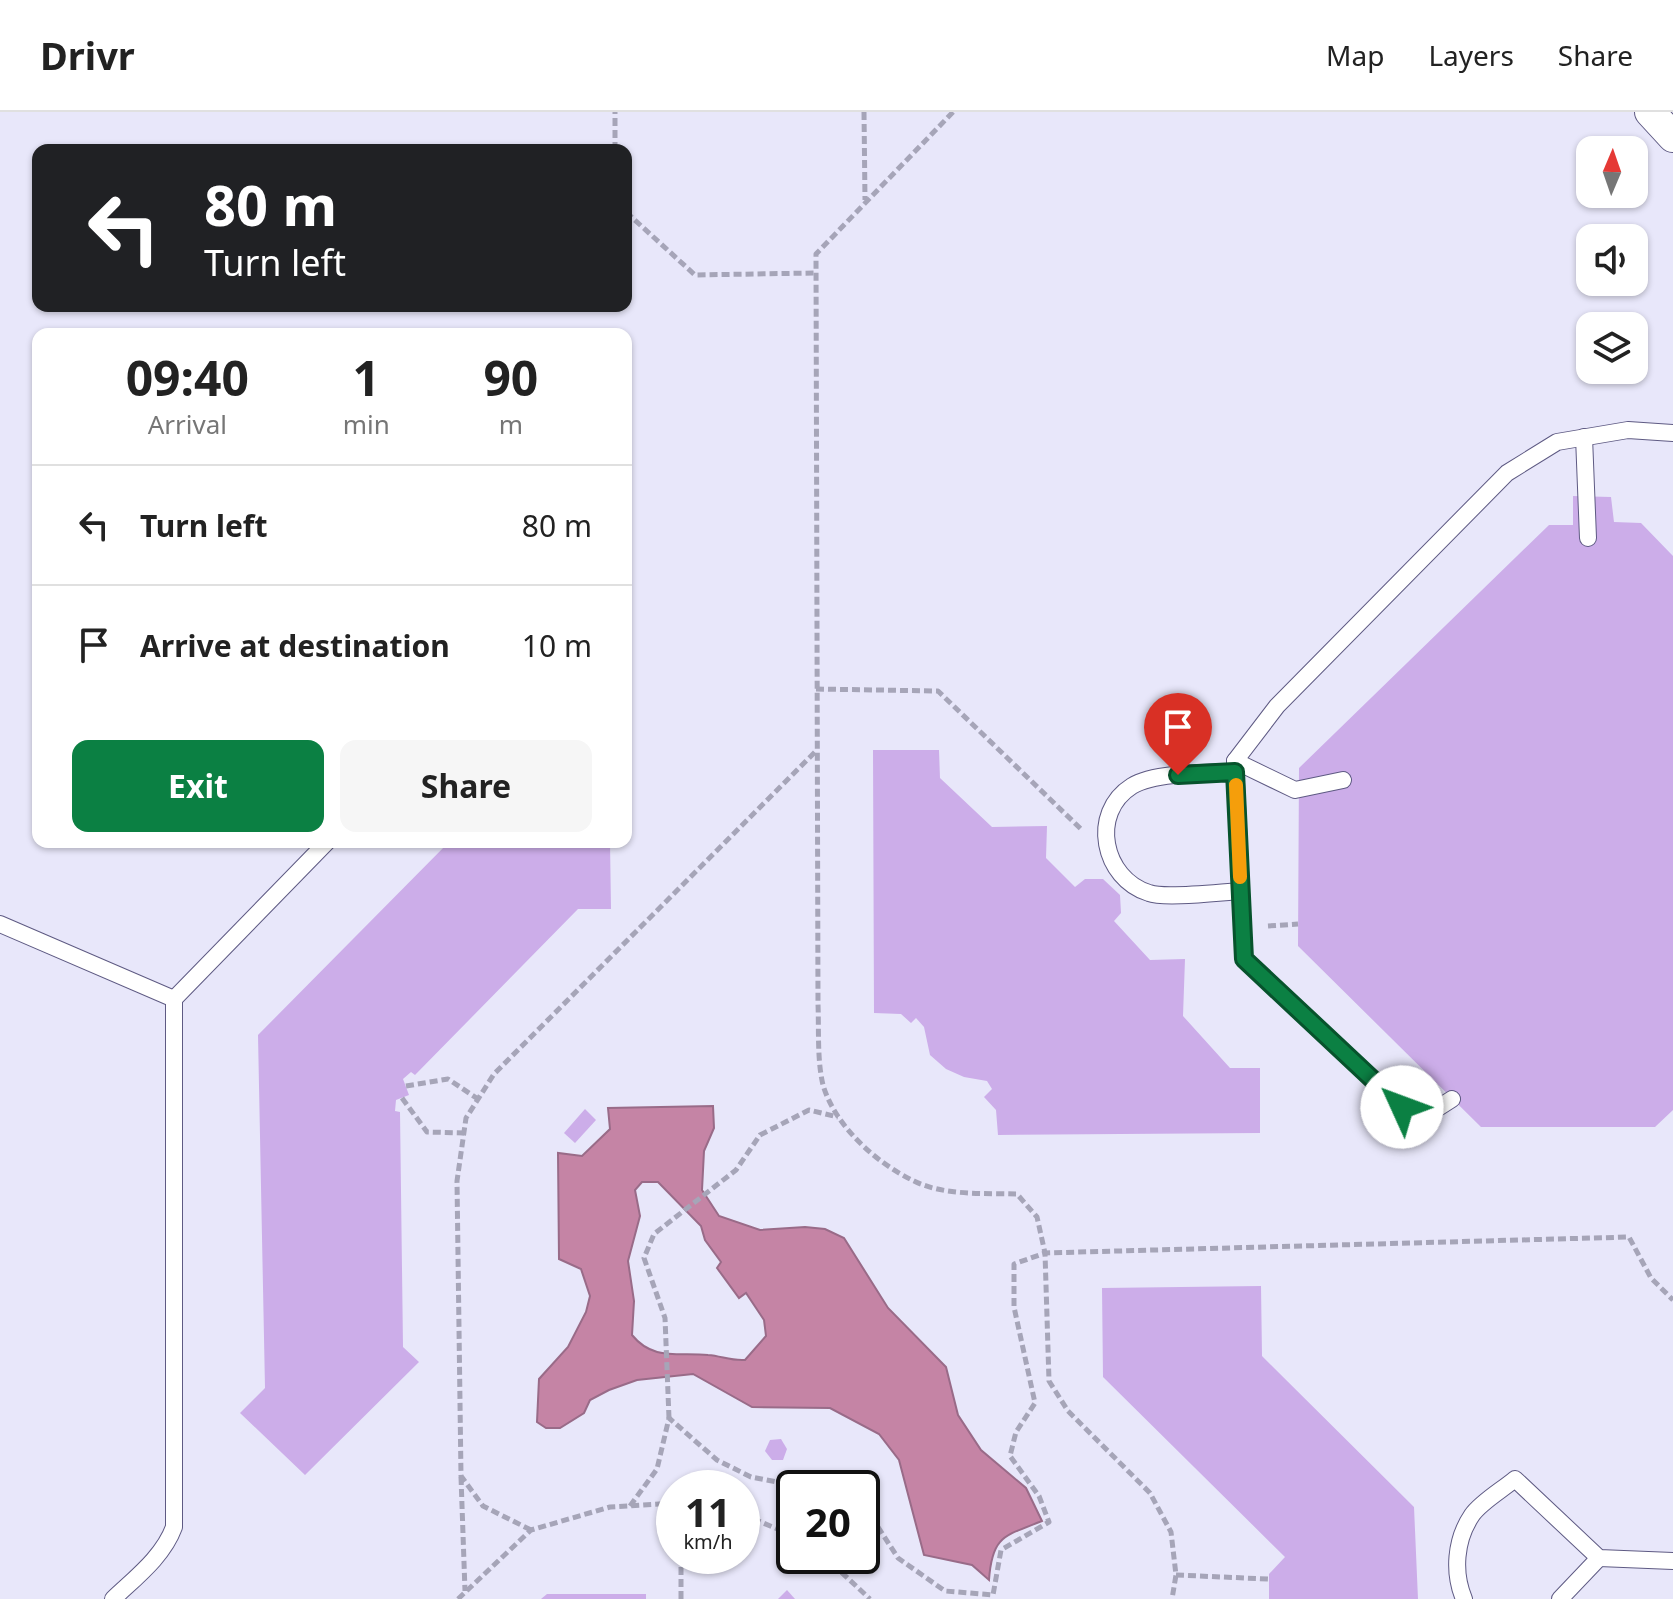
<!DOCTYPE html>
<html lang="en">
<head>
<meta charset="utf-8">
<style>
  :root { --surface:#fff; --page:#f6f6f6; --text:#222; --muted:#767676; --line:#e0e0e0; --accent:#0b8043 }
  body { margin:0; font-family:"Noto Sans",sans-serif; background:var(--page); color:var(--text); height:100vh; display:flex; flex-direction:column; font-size:30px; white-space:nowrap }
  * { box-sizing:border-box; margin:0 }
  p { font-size:26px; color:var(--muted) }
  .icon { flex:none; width:44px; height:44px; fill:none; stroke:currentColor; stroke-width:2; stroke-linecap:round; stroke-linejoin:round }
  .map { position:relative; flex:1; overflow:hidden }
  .panel { position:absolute; left:32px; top:216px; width:600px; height:520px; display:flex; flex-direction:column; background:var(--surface); border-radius:16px; box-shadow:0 2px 6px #0004 }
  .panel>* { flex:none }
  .top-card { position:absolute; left:32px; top:32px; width:600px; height:168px; border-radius:16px; box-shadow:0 2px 6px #0004; background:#202124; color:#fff; overflow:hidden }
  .needle { width:52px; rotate:2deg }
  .controls { position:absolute; left:1576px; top:24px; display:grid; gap:16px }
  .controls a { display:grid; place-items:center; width:72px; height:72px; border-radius:16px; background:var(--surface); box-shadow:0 2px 6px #0004; font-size:40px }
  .speed { position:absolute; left:656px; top:1358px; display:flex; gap:16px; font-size:40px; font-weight:700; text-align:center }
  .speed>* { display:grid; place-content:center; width:104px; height:104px; border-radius:50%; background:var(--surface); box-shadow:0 2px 6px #0004; line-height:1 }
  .speed small { font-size:20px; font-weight:400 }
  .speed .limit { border:4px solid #111; border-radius:12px; background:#fff; color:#111 }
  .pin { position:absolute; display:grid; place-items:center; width:68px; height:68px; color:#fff; margin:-82px -34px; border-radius:50% 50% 50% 0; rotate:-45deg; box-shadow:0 0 8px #0007 }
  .pin .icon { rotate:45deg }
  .me { position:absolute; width:88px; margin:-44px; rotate:313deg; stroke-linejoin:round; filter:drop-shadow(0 0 6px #0008) }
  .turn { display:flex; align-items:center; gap:28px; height:168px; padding:0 40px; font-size:36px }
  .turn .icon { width:104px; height:104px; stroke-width:2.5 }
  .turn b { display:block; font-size:56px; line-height:68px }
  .eta { display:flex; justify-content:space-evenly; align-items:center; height:136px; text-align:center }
  .eta b { font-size:48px; font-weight:700; line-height:56px }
  .action { display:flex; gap:16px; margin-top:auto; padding:16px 40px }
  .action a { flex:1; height:92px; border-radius:16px; background:var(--accent); color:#fff; font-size:32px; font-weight:700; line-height:92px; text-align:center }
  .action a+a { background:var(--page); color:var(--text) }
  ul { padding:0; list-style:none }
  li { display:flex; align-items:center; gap:24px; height:120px; padding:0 40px; border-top:2px solid var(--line) }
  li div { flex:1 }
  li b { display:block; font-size:30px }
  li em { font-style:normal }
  header { display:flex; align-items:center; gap:48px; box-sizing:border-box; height:112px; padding:0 40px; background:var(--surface); border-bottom:2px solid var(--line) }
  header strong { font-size:38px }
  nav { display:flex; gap:44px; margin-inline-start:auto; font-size:28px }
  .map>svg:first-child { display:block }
  .water { fill:#c584a5; stroke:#996b88; stroke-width:2; fill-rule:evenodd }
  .building { fill:#ccade9 }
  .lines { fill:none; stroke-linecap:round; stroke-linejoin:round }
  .service-casing { stroke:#5e5a83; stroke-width:18 }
  .minor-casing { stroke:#5e5a83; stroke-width:32 }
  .path { stroke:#a6a5b8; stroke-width:5; stroke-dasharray:8 4; stroke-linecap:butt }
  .service { stroke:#fff; stroke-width:16 }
  .minor { stroke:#fff; stroke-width:30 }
  .route-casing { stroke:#07532c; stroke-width:20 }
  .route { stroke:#0b8043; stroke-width:14 }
  .slow { stroke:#f59e0b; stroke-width:14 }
</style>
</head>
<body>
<header>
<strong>Drivr</strong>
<nav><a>Map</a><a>Layers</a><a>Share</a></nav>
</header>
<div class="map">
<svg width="1673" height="1487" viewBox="0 0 1673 1487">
  <rect width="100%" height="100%" fill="#e8e7fa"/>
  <path class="water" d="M713 994 714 1016 704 1039 702 1078 719 1104 760 1118 805 1115 825 1117 844 1126 888 1196 946 1255 958 1303 981 1338 1026 1376 1042 1409C1005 1424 992 1423 989 1468L972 1453 924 1443 899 1348 879 1322 830 1296 752 1295 693 1262 637 1268 609 1278 590 1288 584 1301 560 1316H546L537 1310 539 1267 568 1235 586 1200 590 1184 581 1157 559 1147 558 1041 582 1044 610 1017 608 996ZM642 1070H658L701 1114 705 1128 721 1150 717 1156 739 1186 746 1181 764 1208 766 1224 745 1248C730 1249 722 1244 708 1243 678 1240 653 1249 632 1223L634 1189 628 1149 640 1104 635 1078Z"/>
  <g class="building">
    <path d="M1573 384 1611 385 1614 410 1641 411 1673 444V998L1655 1015H1481L1298 834 1299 656 1549 413H1573Z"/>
    <path d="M873 638H939L940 666 992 715 1047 714 1046 746 1075 775 1085 767H1103L1120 783 1121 801 1114 809 1150 848 1185 847 1183 904 1230 956H1260V1021L998 1023 996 998 984 985 992 977 987 969 964 965 946 957 930 943 924 915 916 906 911 911 901 902 874 901Z"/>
    <path d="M449 730H610L611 797H578L415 963 411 960 403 967 409 983 396 988 395 999 400 1000 403 1235 419 1250 305 1363 240 1301 265 1276 258 923Z"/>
    <path d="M585 997 596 1008 575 1031 564 1021Z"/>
    <path d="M1261 1174 1262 1244 1414 1395 1418 1487H1269V1462L1285 1445 1103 1265 1102 1176Z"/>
    <path d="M781 1327 787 1337 783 1348H772L765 1339 770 1328Z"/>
    <path d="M787 1478 795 1487H778Z"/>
    <path d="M547 1482H646V1487H541Z"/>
  </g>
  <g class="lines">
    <g class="service-casing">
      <g id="service">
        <path d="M1584 325 1588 426"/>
        <path d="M1235 649 1295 678 1343 668"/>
        <path d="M1235 660C1209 661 1154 660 1132 674 1089 701 1103 767 1149 781 1165 787 1221 780 1241 779"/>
        <path d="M0 812 174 887V1415C163 1445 135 1466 113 1487"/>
        <path d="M174 887 327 730"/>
        <path d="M1452 987 1427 1003 1402 995 1244 847 1235 649 1277 594 1507 361 1557 330 1628 318 1673 321"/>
        <path d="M1464 1487C1453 1461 1455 1428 1472 1403 1481 1390 1502 1378 1515 1367L1599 1446 1673 1449"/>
        <path d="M1560 1487 1599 1446"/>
      </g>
    </g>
    <g class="minor-casing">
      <path id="minor" d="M1650 0 1673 25"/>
    </g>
    <g class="path">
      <path d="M864 0 865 88"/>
      <path d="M953 0 816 142 818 892C819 918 817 948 823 973 835 1014 876 1051 914 1069 944 1084 985 1081 1017 1082L1037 1105 1045 1141 1049 1269 1068 1299 1150 1381 1171 1420 1176 1463 1172 1487"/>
      <path d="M615 38V0"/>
      <path d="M626 100 695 163 814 161"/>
      <path d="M816 577 938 579 1082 718"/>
      <path d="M1268 814 1298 812"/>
      <path d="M406 974 448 967 478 987"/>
      <path d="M402 986 427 1020 464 1021"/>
      <path d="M669 1306 665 1206 644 1146 654 1122 736 1058 760 1023 809 998 838 1005"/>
      <path d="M461 1365 465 1479"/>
      <path d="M630 1394 657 1357 669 1306 717 1348 751 1365 809 1376"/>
      <path d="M862 1398 869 1401 898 1446 945 1479 993 1483 1001 1438 1049 1410 1039 1384 1010 1344 1016 1320 1035 1291 1014 1195V1152L1045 1141 1629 1125 1651 1166 1673 1188"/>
      <path d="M742 1402 794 1424"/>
      <path d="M531 1418 483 1394 461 1364 457 1069 466 1006 494 962 816 639"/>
      <path d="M824 1444 870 1487"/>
      <path d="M1176 1463 1268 1467"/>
      <path d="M458 1487 531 1418 610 1395 674 1391"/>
      <path d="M681 1487V1444"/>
    </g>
    <use href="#service" class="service"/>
    <use href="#minor" class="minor"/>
  </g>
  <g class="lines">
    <g class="route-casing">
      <path id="route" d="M1178 663 1235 660 1244 847 1402 995"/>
    </g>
    <use href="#route" class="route"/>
    <path class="slow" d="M1236 673 1240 765"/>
  </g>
</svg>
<div class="controls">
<a><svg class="needle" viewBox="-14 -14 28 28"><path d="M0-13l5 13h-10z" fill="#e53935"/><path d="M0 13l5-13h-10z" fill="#767676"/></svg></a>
<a><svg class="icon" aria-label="sound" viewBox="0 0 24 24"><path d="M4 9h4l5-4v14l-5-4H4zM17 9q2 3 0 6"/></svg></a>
<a><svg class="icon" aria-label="layers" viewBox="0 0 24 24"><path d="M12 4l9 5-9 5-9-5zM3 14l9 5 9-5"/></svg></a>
</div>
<div class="speed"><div>11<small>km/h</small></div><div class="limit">20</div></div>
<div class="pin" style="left:1178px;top:663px;background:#d93025"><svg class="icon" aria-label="arrive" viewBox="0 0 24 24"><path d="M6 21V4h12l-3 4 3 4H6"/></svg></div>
<svg class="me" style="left:1402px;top:995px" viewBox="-20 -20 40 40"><circle r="19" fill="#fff"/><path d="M0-13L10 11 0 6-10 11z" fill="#0b8043"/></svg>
<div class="top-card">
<div class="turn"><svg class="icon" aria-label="left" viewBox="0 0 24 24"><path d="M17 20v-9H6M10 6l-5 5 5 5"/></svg><div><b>80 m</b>Turn left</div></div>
</div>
<section class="panel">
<div class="eta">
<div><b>09:40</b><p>Arrival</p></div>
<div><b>1</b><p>min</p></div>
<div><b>90</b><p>m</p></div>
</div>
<ul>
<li><svg class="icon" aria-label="left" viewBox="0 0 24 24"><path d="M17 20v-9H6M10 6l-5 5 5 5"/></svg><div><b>Turn left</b></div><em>80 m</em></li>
<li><svg class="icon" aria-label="arrive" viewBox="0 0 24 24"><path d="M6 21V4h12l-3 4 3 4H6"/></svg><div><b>Arrive at destination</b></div><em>10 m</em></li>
</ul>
<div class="action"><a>Exit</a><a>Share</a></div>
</section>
</div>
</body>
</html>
